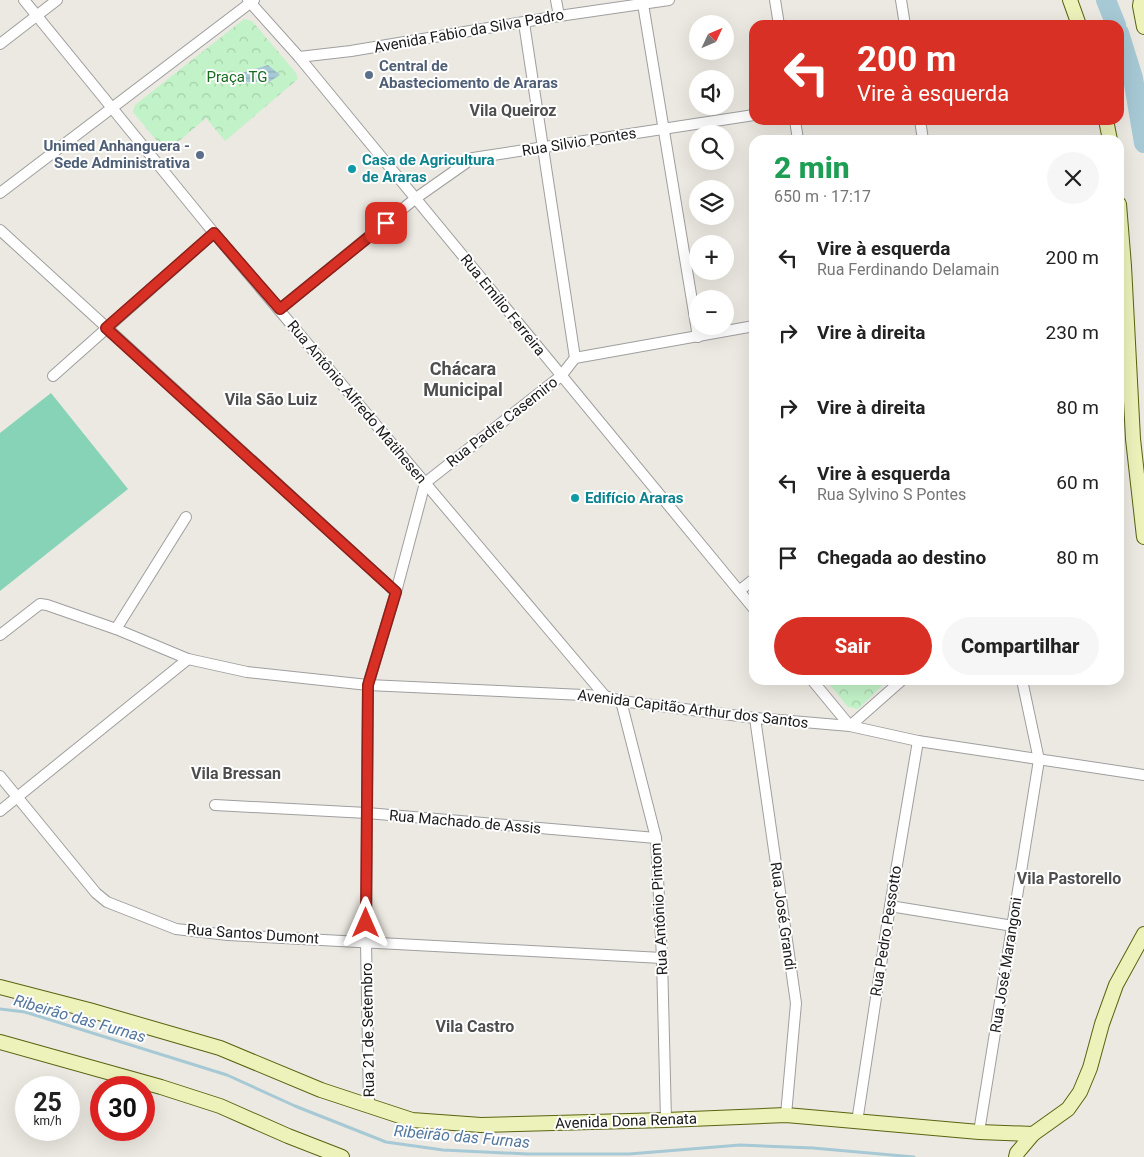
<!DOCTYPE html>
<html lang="pt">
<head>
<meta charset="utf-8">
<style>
  :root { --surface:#fff; --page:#f6f6f6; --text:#222; --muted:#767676; --accent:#d93025 }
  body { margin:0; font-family:Roboto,sans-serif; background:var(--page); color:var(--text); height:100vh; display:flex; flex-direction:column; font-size:19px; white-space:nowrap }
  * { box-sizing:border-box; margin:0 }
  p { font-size:16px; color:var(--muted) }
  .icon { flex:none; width:28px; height:28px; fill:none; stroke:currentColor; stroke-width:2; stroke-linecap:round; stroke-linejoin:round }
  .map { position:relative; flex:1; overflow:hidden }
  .side { position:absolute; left:749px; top:135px; width:375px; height:550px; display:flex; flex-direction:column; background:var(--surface); border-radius:15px; box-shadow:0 5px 20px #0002 }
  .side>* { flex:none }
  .guide { position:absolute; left:749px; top:20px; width:375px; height:105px; border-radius:15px; box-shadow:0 5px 20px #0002; background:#d93025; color:#fff; overflow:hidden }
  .needle { width:32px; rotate:46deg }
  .fabs { position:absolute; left:689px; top:15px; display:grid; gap:10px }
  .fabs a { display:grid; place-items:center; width:45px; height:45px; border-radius:50%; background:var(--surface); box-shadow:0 5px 20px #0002; font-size:25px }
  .speed { position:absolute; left:15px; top:1076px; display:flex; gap:10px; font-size:25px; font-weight:700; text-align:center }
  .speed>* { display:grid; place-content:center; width:65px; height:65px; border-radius:50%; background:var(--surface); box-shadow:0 5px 20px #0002; line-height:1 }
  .speed small { font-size:12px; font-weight:400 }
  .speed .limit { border:8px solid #d22; background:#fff; color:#111 }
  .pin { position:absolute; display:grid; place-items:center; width:42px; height:42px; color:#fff; margin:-21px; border-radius:10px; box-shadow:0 2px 8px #0006 }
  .me { position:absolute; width:55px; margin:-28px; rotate:0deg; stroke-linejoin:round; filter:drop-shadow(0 0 4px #0008) }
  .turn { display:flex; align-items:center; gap:18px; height:105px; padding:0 25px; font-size:22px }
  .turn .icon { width:65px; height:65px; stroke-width:2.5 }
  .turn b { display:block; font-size:35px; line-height:42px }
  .round { display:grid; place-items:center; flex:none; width:52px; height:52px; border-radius:26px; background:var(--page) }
  .headline { display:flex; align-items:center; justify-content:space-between; height:85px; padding:0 25px }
  h1 { font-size:30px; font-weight:800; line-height:38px; color:#1e9e55 }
  .primary-button { display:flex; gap:10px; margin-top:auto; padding:10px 25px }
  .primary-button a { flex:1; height:58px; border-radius:30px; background:var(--accent); color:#fff; font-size:20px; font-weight:800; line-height:58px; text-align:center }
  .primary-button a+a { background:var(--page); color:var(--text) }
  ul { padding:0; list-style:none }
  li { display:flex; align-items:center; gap:15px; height:75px; padding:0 25px }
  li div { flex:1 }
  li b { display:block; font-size:19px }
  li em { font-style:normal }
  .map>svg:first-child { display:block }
  .park { fill:url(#park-crowns) }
  .pitch { fill:#87d3b8 }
  .water { fill:url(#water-rules) }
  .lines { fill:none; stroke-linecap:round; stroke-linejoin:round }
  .stream { stroke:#a6c9d5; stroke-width:3 }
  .river { stroke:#a6c9d5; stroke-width:20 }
  .minor-casing { stroke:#9f9f9f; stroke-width:12 }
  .secondary-casing { stroke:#596410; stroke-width:16 }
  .minor { stroke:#fff; stroke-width:10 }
  .secondary { stroke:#edf1ba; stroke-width:14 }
  .route-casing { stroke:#8d1f18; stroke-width:12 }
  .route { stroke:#d93025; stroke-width:9 }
  .service-dot { fill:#5c6f8a; stroke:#fff; stroke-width:2 }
  .culture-dot { fill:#0f9aa8; stroke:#fff; stroke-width:2 }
  .labels { text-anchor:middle; stroke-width:4; stroke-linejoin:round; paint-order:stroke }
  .street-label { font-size:15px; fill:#1b1b1b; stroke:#fff }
  .service-label { font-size:15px; font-weight:bold; fill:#4e5e75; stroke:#fff; text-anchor:start }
  .park-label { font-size:15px; fill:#166c20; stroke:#fff }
  .culture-label { font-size:15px; font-weight:bold; fill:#0d838f; stroke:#fff; text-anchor:start }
  .neighbourhood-label { font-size:16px; font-weight:bold; fill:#4e4e4e; stroke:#fff }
  .water-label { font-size:16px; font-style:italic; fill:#53779f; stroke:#fff }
  .quarter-label { font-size:18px; font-weight:bold; fill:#4e4e4e; stroke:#fff }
</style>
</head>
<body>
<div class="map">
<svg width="1144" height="1157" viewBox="0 0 1144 1157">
  <defs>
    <pattern id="park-crowns" width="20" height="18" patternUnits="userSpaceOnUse" patternTransform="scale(1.25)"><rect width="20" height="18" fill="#c2f2c7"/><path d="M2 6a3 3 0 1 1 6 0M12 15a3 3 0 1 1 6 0" fill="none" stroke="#a6cfaa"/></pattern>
    <pattern id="water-rules" width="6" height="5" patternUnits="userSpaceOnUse" patternTransform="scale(1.25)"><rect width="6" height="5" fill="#a6c9d5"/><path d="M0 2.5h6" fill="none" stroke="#8eacb6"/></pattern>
  </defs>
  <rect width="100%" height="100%" fill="#ece9e2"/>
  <g class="park">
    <path d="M244 19 252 21 296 73 298 79 225 141 206 118 172 147H162L133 112 135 105Z"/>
    <path d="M826 680H888L858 709 848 707Z"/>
  </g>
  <path class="pitch" d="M51 393 128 489 0 591V433Z"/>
  <path class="water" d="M268 65 280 75 269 82H244L235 75Z"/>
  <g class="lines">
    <path class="stream" d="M0 1009 25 1012 227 1075 295 1106 386 1142 443 1150 528 1154H629L740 1145 813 1148 914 1157"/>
    <g class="river">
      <path d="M1106 0 1116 25"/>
      <path d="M1119 33 1133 78 1144 143"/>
    </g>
    <g class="minor-casing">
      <g id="minor">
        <path d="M24 0 214 233 605 696"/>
        <path d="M248 0 299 57 754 609"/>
        <path d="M556 0 559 16"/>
        <path d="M775 0 779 25"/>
        <path d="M901 0 905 25"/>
        <path d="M643 4 698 337"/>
        <path d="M524 23 575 358"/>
        <path d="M0 44 57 0"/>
        <path d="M299 57 351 51 559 16 669 0"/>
        <path d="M795 120 798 140"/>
        <path d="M920 120 923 140"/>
        <path d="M0 193 254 0"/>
        <path d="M0 230 396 592"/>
        <path d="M280 309 416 198 473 158 754 115"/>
        <path d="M53 376 214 233"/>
        <path d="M739 591 754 579"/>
        <path d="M116 629 186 517"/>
        <path d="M0 635 40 604 47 605 116 629 188 659 247 672 368 685 605 696 621 701 755 718 850 726 918 741 1144 775"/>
        <path d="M812 680 850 726 902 680"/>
        <path d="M621 701 656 838 662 958 666 1120"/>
        <path d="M755 718 796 1003 786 1115"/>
        <path d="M0 776 96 893 107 902 176 929 228 935 662 958"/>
        <path d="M215 805 367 813 656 838"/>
        <path d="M0 811 188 659"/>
        <path d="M890 906 1013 926"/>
        <path d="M369 1105 366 942 368 685 396 592 425 483 561 376 575 358 754 326"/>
        <path d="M857 1122 890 906 918 741"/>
        <path d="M979 1132 1039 760 1022 680"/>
      </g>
    </g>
    <g class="secondary-casing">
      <g id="secondary">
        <path d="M1070 0 1079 25"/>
        <path d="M1141 0 1140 6 1144 27"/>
        <path d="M1106 120 1110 140"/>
        <path d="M1119 204 1124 266 1133 439 1144 537"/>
        <path d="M0 987 89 1010 220 1048 321 1090 412 1120 481 1125 666 1120 786 1115 979 1132 1033 1134"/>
        <path d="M0 1042 161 1087 220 1106 288 1136 342 1157"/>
        <path d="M1016 1157 1017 1153 1033 1134 1068 1109 1080 1092 1090 1068 1102 1024 1116 985 1144 934"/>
      </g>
    </g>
    <use href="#minor" class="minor"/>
    <use href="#secondary" class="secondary"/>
  </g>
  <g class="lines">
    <g class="route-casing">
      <path id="route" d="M366 923 368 685 396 592 106 328 214 233 280 309 386 223"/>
    </g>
    <use href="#route" class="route"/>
  </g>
  <g class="service-dot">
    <circle cx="369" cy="75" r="5"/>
    <circle cx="200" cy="155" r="5"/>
  </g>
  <g class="culture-dot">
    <circle cx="352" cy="169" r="5"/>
    <circle cx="575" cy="498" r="5"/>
  </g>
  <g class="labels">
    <g class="street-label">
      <text transform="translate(469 31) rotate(-10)" y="5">Avenida Fabio da Silva Padro</text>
      <text transform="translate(579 142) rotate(-9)" y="5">Rua Silvio Pontes</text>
      <text transform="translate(503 305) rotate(51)" y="5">Rua Emílio Ferreira</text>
      <text transform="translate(357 402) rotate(50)" y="5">Rua Antônio Alfredo Matihesen</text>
      <text transform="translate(502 422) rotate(-38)" y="5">Rua Padre Casemiro</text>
      <text transform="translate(693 709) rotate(7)" y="5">Avenida Capitão Arthur dos Santos</text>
      <text transform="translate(465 822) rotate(5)" y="5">Rua Machado de Assis</text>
      <text transform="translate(659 909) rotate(-93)" y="5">Rua Antônio Pintom</text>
      <text transform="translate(783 916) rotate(82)" y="5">Rua José Grandi</text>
      <text transform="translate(886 931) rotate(-81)" y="5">Rua Pedro Pessotto</text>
      <text transform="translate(253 934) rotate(4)" y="5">Rua Santos Dumont</text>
      <text transform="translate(1006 965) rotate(-81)" y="5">Rua José Marangoni</text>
      <text transform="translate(368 1030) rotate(-91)" y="5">Rua 21 de Setembro</text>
      <text transform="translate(626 1121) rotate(-2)" y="5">Avenida Dona Renata</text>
    </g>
    <g class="service-label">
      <text x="379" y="71">Central de<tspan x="379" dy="17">Abasteciomento de Araras</tspan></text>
      <text x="190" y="151" text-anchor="end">Unimed Anhanguera -<tspan x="190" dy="17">Sede Administrativa</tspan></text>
    </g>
    <g class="park-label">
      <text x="237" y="82">Praça TG</text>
    </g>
    <g class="culture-label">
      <text x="362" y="165">Casa de Agricultura<tspan x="362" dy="17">de Araras</tspan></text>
      <text x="585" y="503">Edifício Araras</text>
    </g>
    <g class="neighbourhood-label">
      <text x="513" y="116">Vila Queiroz</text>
      <text x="271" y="405">Vila São Luiz</text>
      <text x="236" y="779">Vila Bressan</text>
      <text x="1069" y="884">Vila Pastorello</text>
      <text x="475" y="1032">Vila Castro</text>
    </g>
    <g class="water-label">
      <text transform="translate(80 1018) rotate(16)" y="6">Ribeirão das Furnas</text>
      <text transform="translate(462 1136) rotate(5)" y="6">Ribeirão das Furnas</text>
    </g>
    <g class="quarter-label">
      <text x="463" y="375">Chácara<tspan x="463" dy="21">Municipal</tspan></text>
    </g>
  </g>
</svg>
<div class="fabs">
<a><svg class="needle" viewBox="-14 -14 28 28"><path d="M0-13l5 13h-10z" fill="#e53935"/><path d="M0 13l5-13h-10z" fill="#767676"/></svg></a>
<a><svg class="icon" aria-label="sound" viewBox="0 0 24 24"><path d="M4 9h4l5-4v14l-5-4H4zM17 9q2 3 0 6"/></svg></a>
<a><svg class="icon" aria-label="search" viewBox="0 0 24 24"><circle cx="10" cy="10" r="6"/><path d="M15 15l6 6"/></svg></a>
<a><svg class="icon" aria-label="layers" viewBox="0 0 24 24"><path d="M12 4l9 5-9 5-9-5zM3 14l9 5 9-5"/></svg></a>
<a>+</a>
<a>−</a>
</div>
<div class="speed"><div>25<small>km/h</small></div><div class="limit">30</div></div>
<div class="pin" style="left:386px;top:223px;background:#d93025"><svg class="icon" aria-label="arrive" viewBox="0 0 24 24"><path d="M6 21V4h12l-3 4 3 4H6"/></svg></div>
<svg class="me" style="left:366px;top:923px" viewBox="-20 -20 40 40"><path d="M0-17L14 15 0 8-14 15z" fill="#d93025" stroke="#fff" stroke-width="4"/></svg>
<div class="guide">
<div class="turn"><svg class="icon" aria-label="left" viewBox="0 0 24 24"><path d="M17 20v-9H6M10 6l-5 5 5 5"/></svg><div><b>200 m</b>Vire à esquerda</div></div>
</div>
<section class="side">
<div class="headline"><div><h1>2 min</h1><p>650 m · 17:17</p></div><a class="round"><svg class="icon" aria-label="close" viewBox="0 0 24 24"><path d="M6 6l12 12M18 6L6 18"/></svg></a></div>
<ul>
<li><svg class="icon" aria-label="left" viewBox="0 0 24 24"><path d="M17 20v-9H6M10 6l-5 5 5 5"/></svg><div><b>Vire à esquerda</b><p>Rua Ferdinando Delamain</p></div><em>200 m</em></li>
<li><svg class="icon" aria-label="right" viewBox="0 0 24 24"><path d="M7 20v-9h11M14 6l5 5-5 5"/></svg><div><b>Vire à direita</b></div><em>230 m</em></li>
<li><svg class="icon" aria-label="right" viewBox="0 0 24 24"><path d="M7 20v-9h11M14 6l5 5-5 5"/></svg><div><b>Vire à direita</b></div><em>80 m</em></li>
<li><svg class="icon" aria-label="left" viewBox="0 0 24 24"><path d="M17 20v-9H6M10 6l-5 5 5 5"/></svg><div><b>Vire à esquerda</b><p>Rua Sylvino S Pontes</p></div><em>60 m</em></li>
<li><svg class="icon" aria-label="arrive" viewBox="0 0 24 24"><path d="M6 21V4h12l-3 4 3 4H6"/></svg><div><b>Chegada ao destino</b></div><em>80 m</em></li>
</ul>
<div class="primary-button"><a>Sair</a><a>Compartilhar</a></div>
</section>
</div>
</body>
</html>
